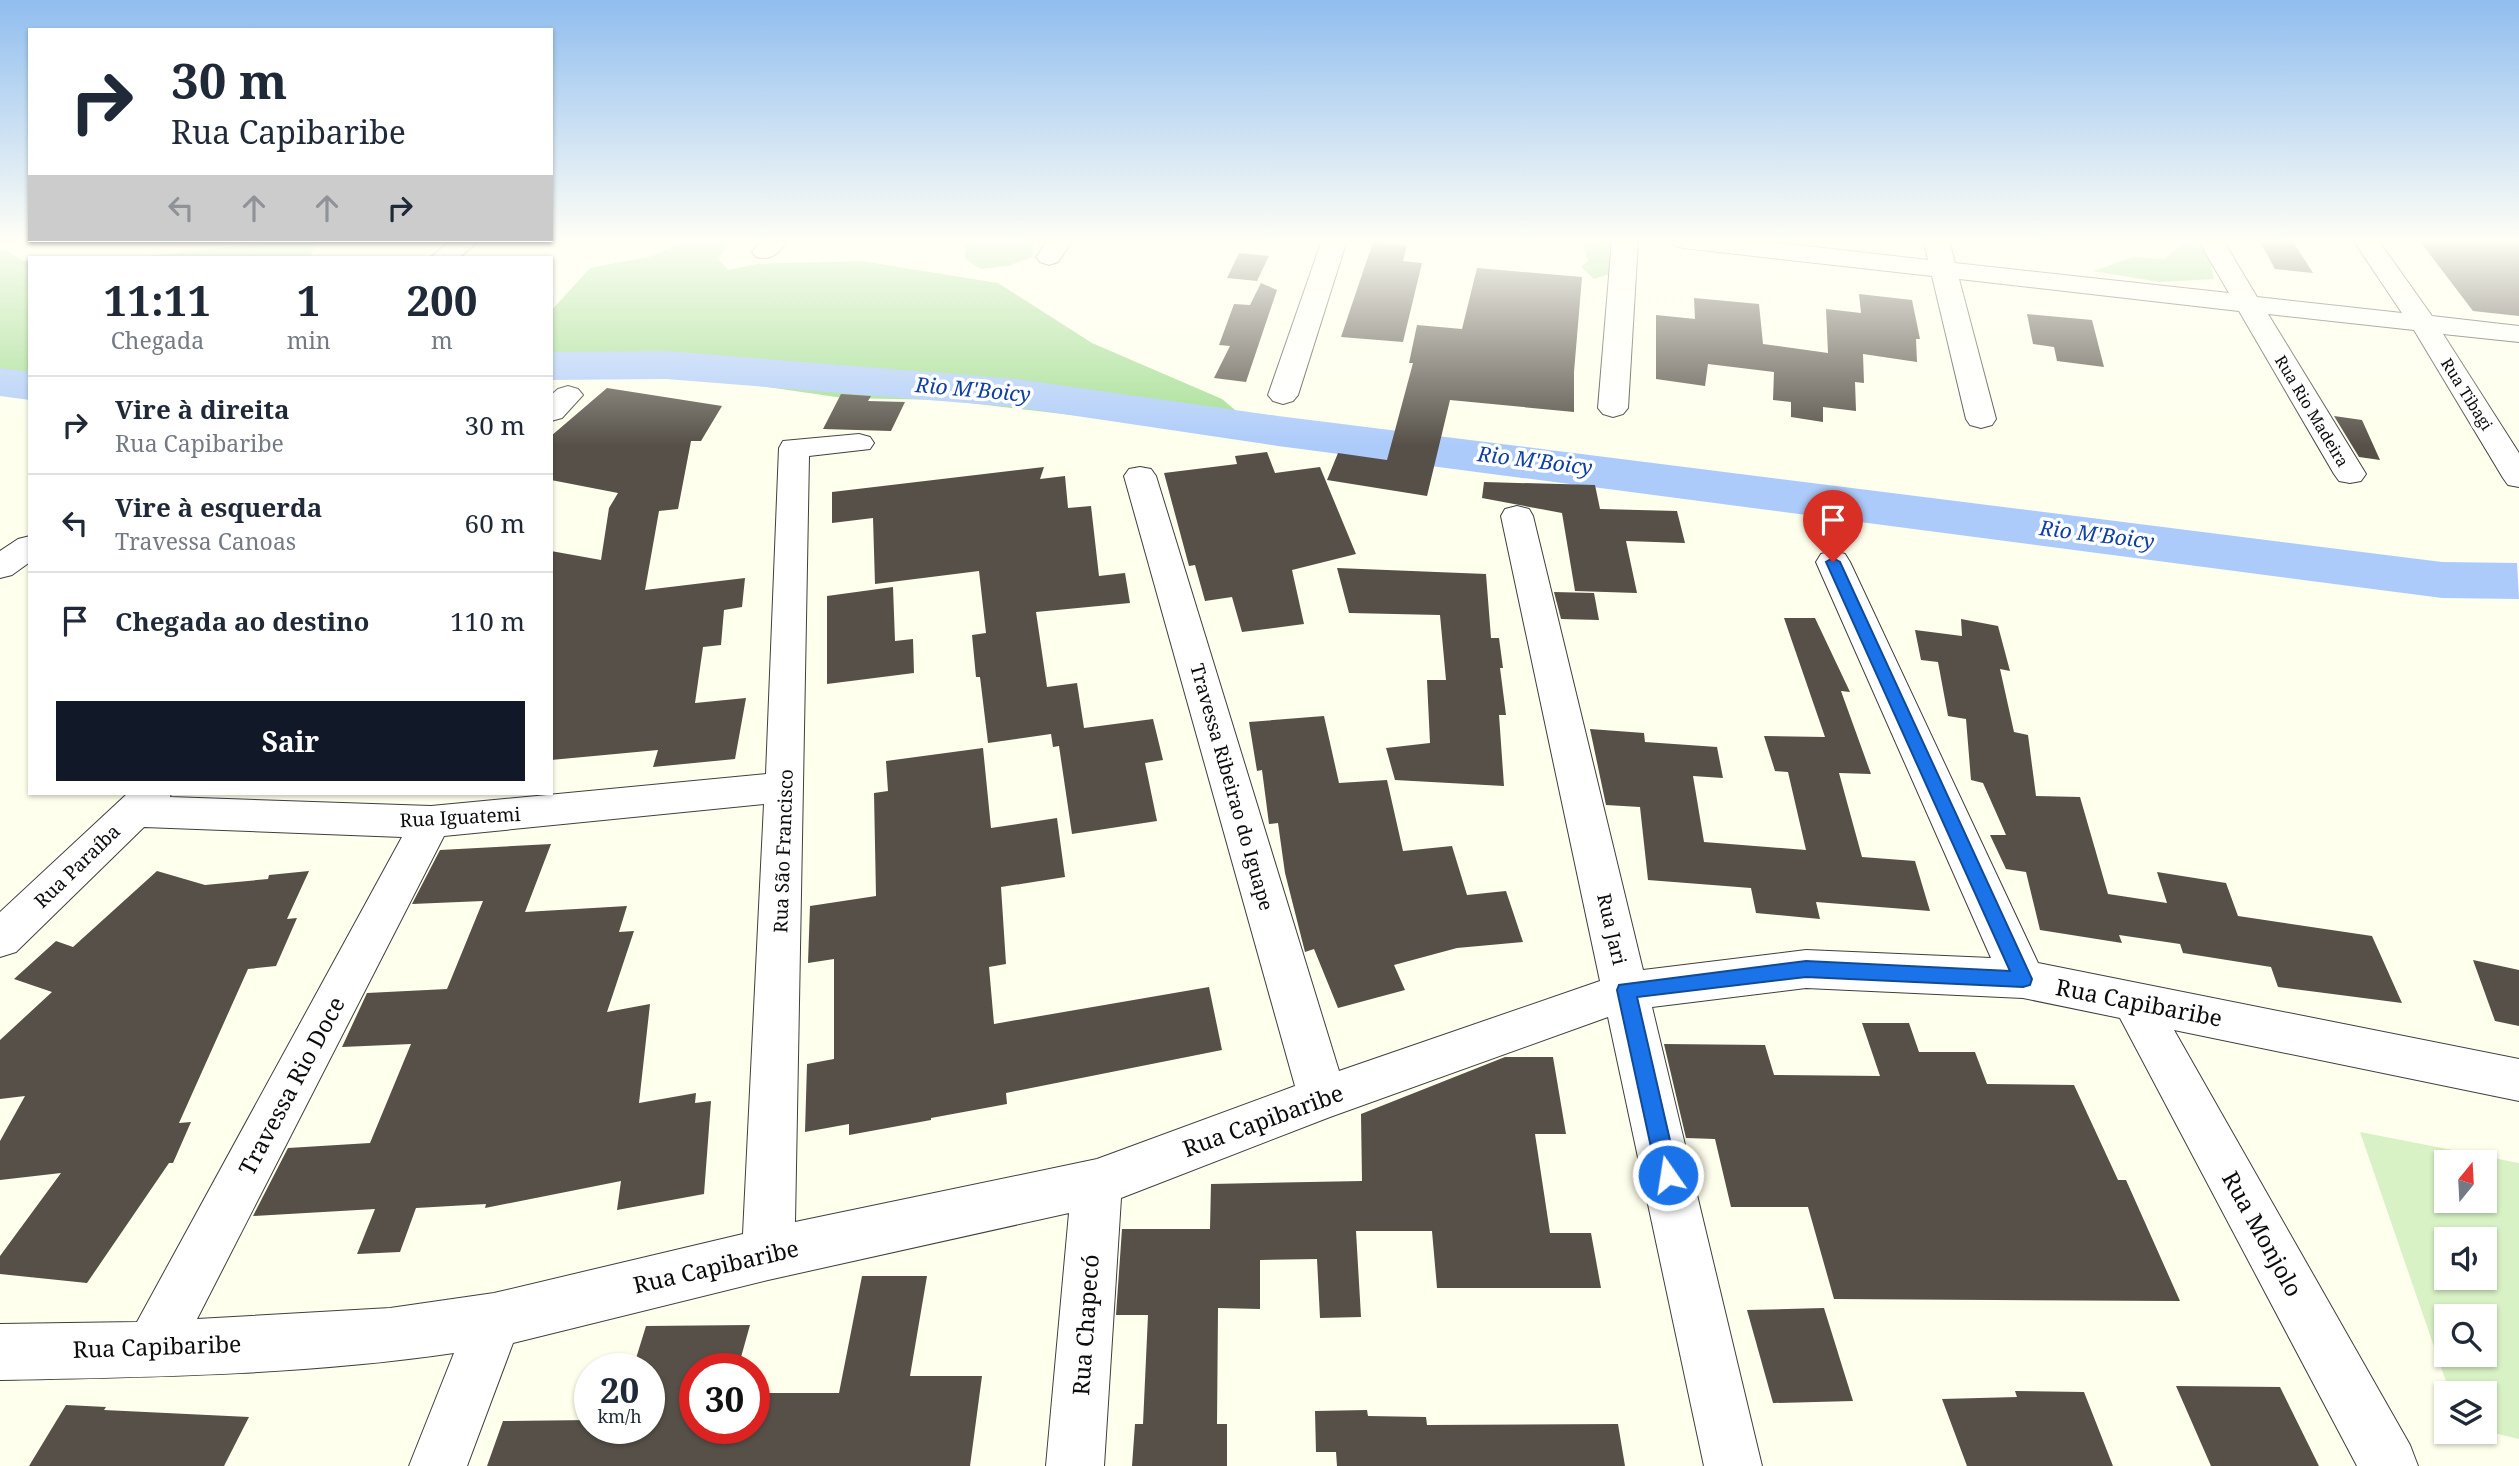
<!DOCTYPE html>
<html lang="pt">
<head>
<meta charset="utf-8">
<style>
  :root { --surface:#fff; --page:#f2f2f3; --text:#1f2937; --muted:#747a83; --line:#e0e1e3; --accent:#111827 }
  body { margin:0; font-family:"Noto Serif",serif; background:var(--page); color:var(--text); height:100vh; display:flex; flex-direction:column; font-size:26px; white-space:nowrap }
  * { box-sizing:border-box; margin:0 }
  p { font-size:23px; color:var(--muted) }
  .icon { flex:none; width:38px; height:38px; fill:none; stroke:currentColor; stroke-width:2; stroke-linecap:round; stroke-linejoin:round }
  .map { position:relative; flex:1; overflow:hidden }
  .details { position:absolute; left:28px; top:256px; width:525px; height:539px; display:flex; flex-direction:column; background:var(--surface); border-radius:0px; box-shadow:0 2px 5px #0004 }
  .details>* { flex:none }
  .top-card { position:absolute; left:28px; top:28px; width:525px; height:214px; border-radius:0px; box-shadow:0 2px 5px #0004; background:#fff; color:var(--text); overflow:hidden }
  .needle { width:46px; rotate:18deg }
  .controls { position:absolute; left:2434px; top:1150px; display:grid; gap:14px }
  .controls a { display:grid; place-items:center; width:63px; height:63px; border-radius:0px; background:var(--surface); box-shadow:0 2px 5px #0004; font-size:35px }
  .speed { position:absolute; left:574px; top:1353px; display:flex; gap:14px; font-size:35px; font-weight:700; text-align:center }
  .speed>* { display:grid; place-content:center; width:91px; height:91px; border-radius:50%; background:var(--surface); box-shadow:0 2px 5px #0004; line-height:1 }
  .speed small { font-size:18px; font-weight:400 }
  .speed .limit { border:10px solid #d22; background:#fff; color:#111 }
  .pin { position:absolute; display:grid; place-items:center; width:60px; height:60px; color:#fff; margin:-72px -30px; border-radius:50% 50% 50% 0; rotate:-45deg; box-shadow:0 0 7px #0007 }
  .pin .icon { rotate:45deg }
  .me { position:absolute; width:77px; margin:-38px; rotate:347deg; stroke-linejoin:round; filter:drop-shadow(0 0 5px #0008) }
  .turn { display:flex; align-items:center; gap:24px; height:147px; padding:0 28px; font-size:32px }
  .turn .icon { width:91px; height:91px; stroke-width:2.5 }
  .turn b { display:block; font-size:49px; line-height:60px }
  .lanes { display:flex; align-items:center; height:66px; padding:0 28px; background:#0003; justify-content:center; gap:35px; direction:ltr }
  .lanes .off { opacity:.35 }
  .eta { display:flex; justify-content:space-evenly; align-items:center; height:119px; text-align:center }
  .eta b { font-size:42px; font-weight:700; line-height:49px }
  .button { display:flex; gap:14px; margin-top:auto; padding:14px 28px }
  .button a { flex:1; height:80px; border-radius:0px; background:var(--accent); color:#fff; font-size:28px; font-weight:700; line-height:80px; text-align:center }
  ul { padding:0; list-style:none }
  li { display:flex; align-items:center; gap:21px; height:98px; padding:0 28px; border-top:2px solid var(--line) }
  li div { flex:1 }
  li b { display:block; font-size:26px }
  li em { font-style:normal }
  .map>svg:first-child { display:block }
  .forest { fill:#a2dd91 }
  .pitch { fill:#d8f2c5; fill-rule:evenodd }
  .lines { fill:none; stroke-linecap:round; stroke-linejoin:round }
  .river { fill:#adcbfa; fill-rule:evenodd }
  .building { fill:#565048 }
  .street-casing { stroke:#3f3f3f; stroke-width:2 }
  .street { fill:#fff; fill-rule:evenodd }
  .route { fill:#1a73e8; stroke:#114b97; stroke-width:2 }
  .labels { text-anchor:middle; stroke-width:7; stroke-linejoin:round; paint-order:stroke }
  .far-street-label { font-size:16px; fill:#0c0c0c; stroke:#fff }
  .street-label { font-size:19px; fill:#0c0c0c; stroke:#fff }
  .water-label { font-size:21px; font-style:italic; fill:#0e40a5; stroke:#fff }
  .near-street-label { font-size:23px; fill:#0c0c0c; stroke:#fff }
</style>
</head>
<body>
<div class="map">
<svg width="2519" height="1466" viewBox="0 0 2519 1466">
  <rect width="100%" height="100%" fill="#feffec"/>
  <g class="forest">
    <path d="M289 240H315L311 257H139Z"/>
    <path d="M691 240H716L728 244 718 259 728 270 757 264 861 261 998 283 1092 343 1222 399 1241 415 1226 433 944 400 843 398 638 368 573 371 551 376V311L590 268 653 256 676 244Z"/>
    <path d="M946 240H1032L1035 242 1032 257 1008 266 981 269 965 259V246Z"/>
    <path d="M1569 240 1613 241V273L1594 279 1581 267 1588 261 1584 247Z"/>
    <path d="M2188 240 2208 253 2214 279 2160 282 2093 271 2133 257 2164 259Z"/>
    <path d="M4 249 24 261 30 262V373L0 370V250Z"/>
  </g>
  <path class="pitch" d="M2360 1132 2519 1163V1439L2485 1431V1393H2450ZM2446 1162H2485V1200H2446ZM2446 1239H2485V1278H2446ZM2446 1316H2485V1354H2446Z"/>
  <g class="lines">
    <g class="river">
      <path d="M666 351 1016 379 1278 416 2442 562 2517 563 2519 599 2442 598 1278 446 1016 407 666 379 551 380V352Z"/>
      <path d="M0 368 30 372V400L0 396Z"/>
    </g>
  </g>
  <g class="building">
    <path d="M2259 240H2292L2313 273 2275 269Z"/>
    <path d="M2419 240H2519V316L2473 311Z"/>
    <path d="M1373 242 1407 245 1403 261 1422 263 1403 342 1341 337Z"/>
    <path d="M1239 253 1269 256 1257 281 1227 278Z"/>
    <path d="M1477 268 1582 277 1574 372V412L1450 400 1427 496 1327 480 1338 453 1387 460 1413 363H1409L1417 325 1462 329Z"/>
    <path d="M1261 283 1277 290 1246 382 1214 378 1230 346 1219 345 1234 304 1250 305Z"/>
    <path d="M1859 294 1912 300 1920 339H1916L1917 362 1863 354 1864 383 1855 382 1856 411 1823 407V422L1791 417V402L1773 400 1774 372 1708 364 1705 386 1656 379V315L1695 319 1694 298 1759 304 1763 344 1828 353 1826 309 1861 313Z"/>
    <path d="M2027 314 2092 320 2104 367 2057 361 2054 347 2033 344Z"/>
    <path d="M607 388 722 406 701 441H691L678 509 659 511 645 590 745 578 742 607 724 610 721 645 703 647 695 703 746 698 735 759 653 767 658 750 551 760V551L601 560 609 508 618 493 551 480V436Z"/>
    <path d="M841 394 871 396 868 401 905 402 891 431 823 429Z"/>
    <path d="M2334 416 2362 420 2380 460 2359 457Z"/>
    <path d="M1267 452 1275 473 1320 467 1356 554 1292 570 1304 624 1242 632 1232 597 1205 601 1195 565 1189 566 1164 473 1237 464 1235 456Z"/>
    <path d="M1044 467 1040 479 1065 476 1068 508 1091 506 1099 576 1125 573 1130 603 1036 612 1047 687 1077 683 1084 728 1153 719 1163 760 1145 763 1157 821 1072 834 1059 746 1053 747 1051 734 988 743 980 677H976L972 635 986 633 979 571 875 584 873 518 832 523V492Z"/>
    <path d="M1484 482 1595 485 1600 509 1677 511 1685 543 1626 541 1637 593 1575 591 1562 513 1482 498Z"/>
    <path d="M1337 568 1486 574 1491 638H1499L1503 668H1500L1506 715H1499L1504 786 1395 780 1386 748 1430 743 1427 680H1446L1440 615 1349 613Z"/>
    <path d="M893 587 895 641 913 639 914 673 827 684V596Z"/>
    <path d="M1554 592 1594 593 1599 620 1561 619Z"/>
    <path d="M1784 618H1815L1850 692 1841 691 1871 774 1839 773 1862 857 1915 861 1930 911 1816 902 1820 919 1756 913 1751 888 1648 880 1640 807 1606 805 1590 729 1644 733 1645 742 1717 747 1723 778 1693 776 1704 842 1806 850 1788 772 1775 771 1764 736 1825 737Z"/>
    <path d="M1961 619 1998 626 2010 671 2000 669 2014 732 2028 735 2036 796 2080 797 2108 894 2167 903 2157 872 2226 883 2238 916 2372 936 2402 1003 2278 987 2271 967 2183 953 2180 944 2119 935 2122 943 2040 930 2026 872 2006 869 1990 835H2006L1983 783 1971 780 1966 719 1948 716 1938 662 1921 660 1915 630 1962 636Z"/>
    <path d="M1324 716 1339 783 1387 780 1403 851 1452 846 1467 895 1506 891 1523 942 1457 948 1394 965 1405 990 1338 1008 1314 949 1305 952 1285 873 1278 823 1269 824 1262 770 1257 771 1249 722Z"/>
    <path d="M983 748 991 828 1057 818 1065 877 1001 887 1006 964 989 967 994 1024 1209 987 1222 1050 1006 1093 1007 1104 931 1118V1120L849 1135V1124L805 1132 807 1064 834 1059V959L808 963 810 906 876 896 874 793 888 791 886 761Z"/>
    <path d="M551 844 525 912 627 906 619 932 634 931 607 1012 650 1004 639 1103 696 1093 695 1103 711 1101 704 1194 617 1210 621 1181 485 1208 486 1204 416 1208 400 1252 357 1254 375 1209 253 1216 288 1148 370 1143 411 1044 342 1047 367 993 447 989 483 901 412 904 440 850Z"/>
    <path d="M157 871 205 885 268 879 269 875 309 871 287 919 297 918 276 966 248 969 179 1123 191 1122 173 1163H169L87 1283 0 1274V1256L61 1173 0 1180V1141L25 1096 0 1099V1040L52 992 14 979 56 941 73 947Z"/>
    <path d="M2473 960 2519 970V1026L2495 1021Z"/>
    <path d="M1862 1023H1909L1919 1052H1975L1987 1084 2074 1085 2118 1180H2126L2180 1301 1834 1299 1808 1207H1731L1715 1139 1686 1138 1664 1044 1765 1045 1774 1075 1880 1076Z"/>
    <path d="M1505 1057H1553L1566 1134H1535L1550 1233H1591L1601 1288H1437L1432 1231H1356L1361 1317 1320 1318 1317 1259 1260 1260V1309L1218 1308 1217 1424H1227V1466H1132L1135 1424H1143L1148 1315H1116L1122 1229H1210L1211 1184 1362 1181 1361 1114Z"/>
    <path d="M862 1276H927L910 1376H982L970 1466H487L503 1421 590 1420V1428H649V1368H633L646 1326 750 1325 738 1368H695V1428H754V1393H839Z"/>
    <path d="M1824 1308 1853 1401 1773 1403 1747 1310Z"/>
    <path d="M2176 1386 2280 1387 2319 1466H2211Z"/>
    <path d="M2015 1391 2084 1392 2113 1466H1967L1942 1399 2017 1397Z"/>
    <path d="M66 1405 106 1407 104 1410 249 1417 224 1466H29Z"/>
    <path d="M1367 1410 1368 1416 1426 1417 1427 1425 1618 1424 1625 1466H1337L1336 1452H1316L1315 1411Z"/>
  </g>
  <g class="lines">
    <g class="street-casing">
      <g id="street">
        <path d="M451 240H480L460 257H431Z"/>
        <path d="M762 240H788C779 253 772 261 756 257L752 252Z"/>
        <path d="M1048 240H1073L1058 262 1049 265 1040 262 1036 257Z"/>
        <path d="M1322 240H1347L1298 395 1293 401 1283 404 1273 401 1268 395Z"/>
        <path d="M1612 240H1638L1628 408 1623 414 1613 417 1603 414 1598 408Z"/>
        <path d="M1671 240H1754L1928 260 1924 240H1949L1955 263 2229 293 2198 240H2223L2257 297 2402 313 2353 240H2378L2432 316 2519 326V342L2443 334 2519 453V487L2508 485 2503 478 2414 330 2268 314 2366 474 2361 481 2350 483 2339 481 2334 474 2239 311 1959 279 1996 419 1992 425 1981 428 1970 425 1966 419 1932 276 1683 248 1674 245Z"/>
        <path d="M568 386 578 389 583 395 562 418 551 421V395L558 389Z"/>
        <path d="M859 434 870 437 874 443 870 449 809 456 795 1222 1097 1159 1295 1086 1124 476 1129 469 1140 467 1151 469 1156 476 1339 1071 1600 981 1501 516 1505 509 1517 506 1529 509 1533 516 1643 970 1806 950 1991 958 1816 562 1821 554 1833 551 1845 554 1850 562 2038 963 2519 1059V1101L2174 1030 2410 1445 2418 1466H2357L2120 1018 2023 998 1806 988 1652 1007 1762 1466H1704L1608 1017 1330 1117 1121 1198 1104 1466H1046L1069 1213 768 1280 513 1343 467 1466H409L454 1353C304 1375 151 1377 0 1380V1324L137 1322 402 837 144 827 16 952 0 957V912L128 793H171L170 797 431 806 766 774 779 448 783 441ZM764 804 743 1234 494 1293 390 1308 197 1319 444 836Z"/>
        <path d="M30 536V562L12 575 0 578V551L18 539Z"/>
      </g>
    </g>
    <use href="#street" class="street"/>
  </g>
  <linearGradient id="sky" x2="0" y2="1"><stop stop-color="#90bdef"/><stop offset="0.54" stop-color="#fffff6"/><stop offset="1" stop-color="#fffff6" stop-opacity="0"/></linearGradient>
  <rect width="2519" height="446" fill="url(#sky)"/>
  <path class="route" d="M1833 558 1840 562 2032 979 2030 985 2023 987 1806 977 1637 997 1678 1175 1675 1182 1668 1185 1660 1182 1657 1175 1617 990 1619 985 1806 961 2010 971 1826 562Z"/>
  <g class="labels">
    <g class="far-street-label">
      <text transform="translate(2467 394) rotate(58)" y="6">Rua Tibagi</text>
      <text transform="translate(2312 411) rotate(59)" y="6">Rua Rio Madeira</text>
    </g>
    <g class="street-label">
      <text transform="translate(1232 787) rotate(74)" y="7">Travessa Ribeirao do Iguape</text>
      <text transform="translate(460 817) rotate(-3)" y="7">Rua Iguatemi</text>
      <text transform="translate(783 851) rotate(-88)" y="7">Rua São Francisco</text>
      <text transform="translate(77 866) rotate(-44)" y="7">Rua Paraíba</text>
      <text transform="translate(1612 929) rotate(77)" y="7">Rua Jari</text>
    </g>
    <g class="water-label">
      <text transform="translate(973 390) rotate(5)" y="7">Rio M'Boicy</text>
      <text transform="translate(1535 461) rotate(7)" y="7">Rio M'Boicy</text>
      <text transform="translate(2097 535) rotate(7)" y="7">Rio M'Boicy</text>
    </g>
    <g class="near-street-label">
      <text transform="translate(2139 1003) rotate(11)" y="8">Rua Capibaribe</text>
      <text transform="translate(292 1086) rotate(-62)" y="8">Travessa Rio Doce</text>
      <text transform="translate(1263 1121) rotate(-20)" y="8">Rua Capibaribe</text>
      <text transform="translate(2262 1234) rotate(61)" y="8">Rua Monjolo</text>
      <text transform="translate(716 1267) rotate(-13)" y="8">Rua Capibaribe</text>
      <text transform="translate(1086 1325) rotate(-86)" y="8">Rua Chapecó</text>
      <text transform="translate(157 1347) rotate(-2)" y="8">Rua Capibaribe</text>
    </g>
  </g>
</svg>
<div class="controls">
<a><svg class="needle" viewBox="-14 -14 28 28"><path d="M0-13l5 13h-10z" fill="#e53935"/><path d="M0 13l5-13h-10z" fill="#747a83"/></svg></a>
<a><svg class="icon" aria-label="sound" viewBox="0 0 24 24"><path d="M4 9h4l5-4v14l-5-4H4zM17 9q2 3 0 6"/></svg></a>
<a><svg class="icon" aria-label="search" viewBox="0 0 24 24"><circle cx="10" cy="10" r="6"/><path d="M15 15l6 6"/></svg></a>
<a><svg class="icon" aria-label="layers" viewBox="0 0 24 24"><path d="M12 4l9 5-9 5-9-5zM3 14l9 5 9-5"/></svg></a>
</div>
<div class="speed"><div>20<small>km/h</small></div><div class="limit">30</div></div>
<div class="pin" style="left:1833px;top:562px;background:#d93025"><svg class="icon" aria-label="arrive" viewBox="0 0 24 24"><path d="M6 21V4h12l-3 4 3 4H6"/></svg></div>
<svg class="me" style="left:1668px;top:1175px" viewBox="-20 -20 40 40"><circle r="17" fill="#1a73e8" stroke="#fff" stroke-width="3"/><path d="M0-11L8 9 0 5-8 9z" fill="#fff"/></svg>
<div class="top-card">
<div class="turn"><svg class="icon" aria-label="right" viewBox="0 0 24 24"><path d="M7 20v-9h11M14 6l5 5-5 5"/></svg><div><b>30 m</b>Rua Capibaribe</div></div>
<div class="lanes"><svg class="icon off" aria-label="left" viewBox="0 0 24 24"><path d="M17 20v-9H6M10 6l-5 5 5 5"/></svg><svg class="icon off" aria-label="ahead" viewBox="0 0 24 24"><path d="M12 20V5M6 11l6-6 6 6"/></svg><svg class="icon off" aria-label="ahead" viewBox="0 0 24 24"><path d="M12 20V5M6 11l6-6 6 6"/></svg><svg class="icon" aria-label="right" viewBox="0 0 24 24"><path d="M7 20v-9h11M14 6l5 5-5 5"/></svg></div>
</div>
<section class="details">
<div class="eta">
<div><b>11:11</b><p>Chegada</p></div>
<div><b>1</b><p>min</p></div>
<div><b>200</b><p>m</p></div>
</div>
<ul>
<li><svg class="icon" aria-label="right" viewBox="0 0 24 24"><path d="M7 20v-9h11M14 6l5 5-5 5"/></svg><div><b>Vire à direita</b><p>Rua Capibaribe</p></div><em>30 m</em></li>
<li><svg class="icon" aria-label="left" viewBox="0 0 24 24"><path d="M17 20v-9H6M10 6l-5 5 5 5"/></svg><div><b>Vire à esquerda</b><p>Travessa Canoas</p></div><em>60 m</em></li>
<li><svg class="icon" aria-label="arrive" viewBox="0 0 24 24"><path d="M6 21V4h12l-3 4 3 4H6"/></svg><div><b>Chegada ao destino</b></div><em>110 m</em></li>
</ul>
<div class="button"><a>Sair</a></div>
</section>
</div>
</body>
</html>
